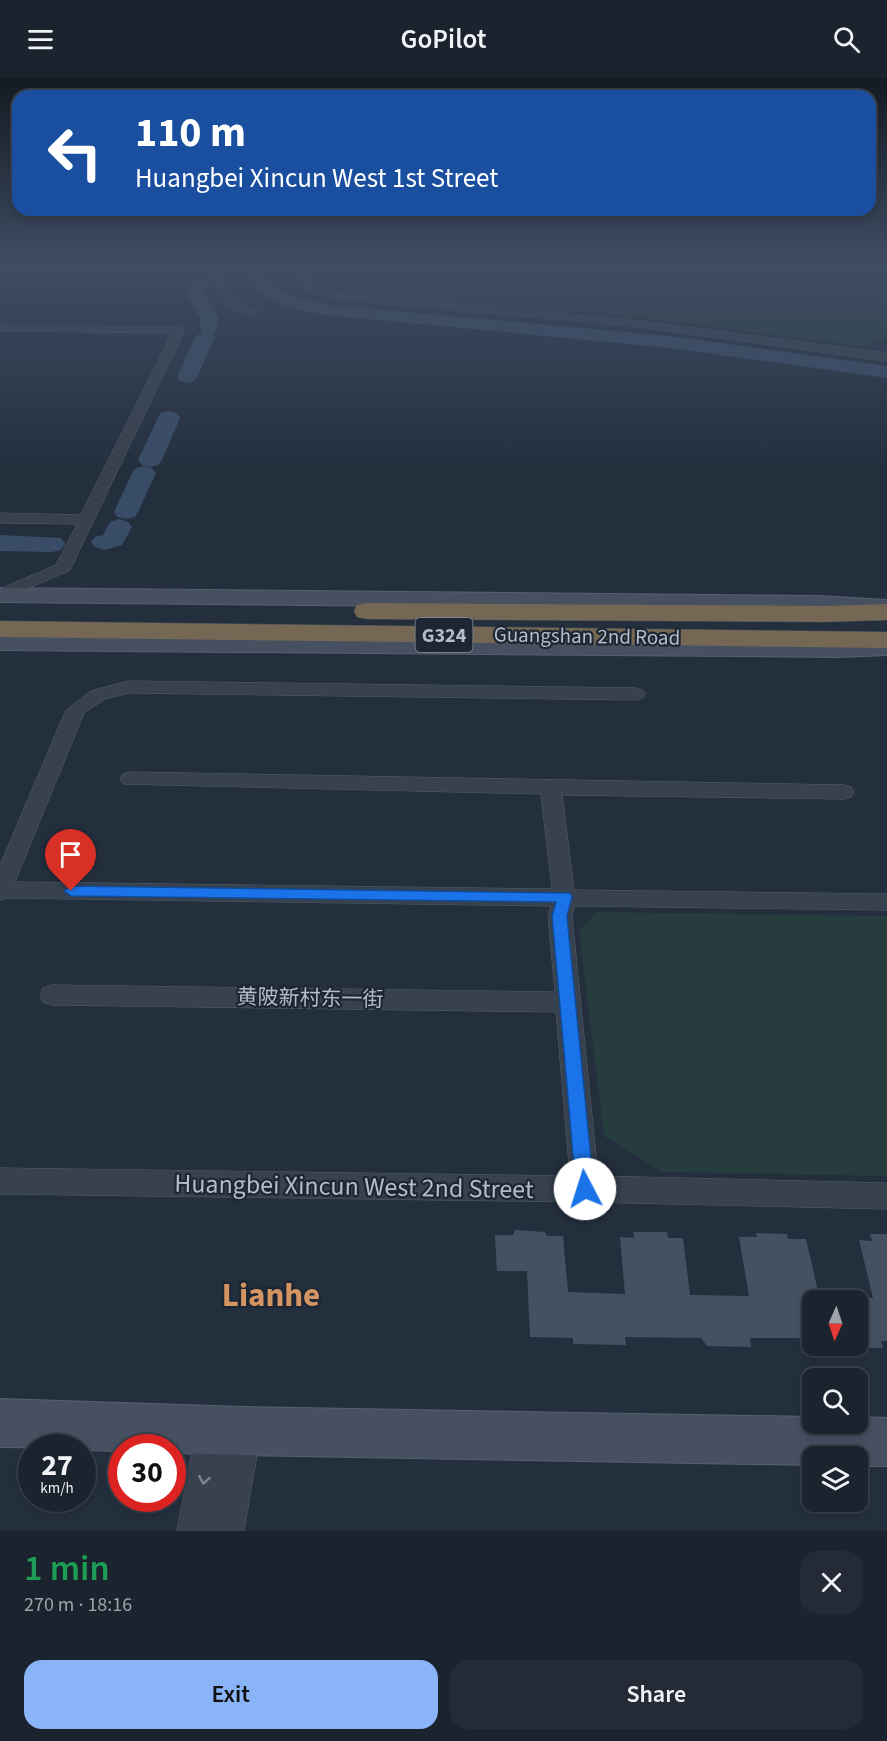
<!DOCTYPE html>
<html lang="en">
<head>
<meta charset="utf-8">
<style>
  :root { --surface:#1b232e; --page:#242b36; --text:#f1f3f6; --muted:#a0a4aa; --line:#39404a; --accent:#8ab4f8 }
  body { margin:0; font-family:"Source Sans 3","Noto Sans SC",sans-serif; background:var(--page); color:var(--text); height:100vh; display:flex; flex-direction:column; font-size:22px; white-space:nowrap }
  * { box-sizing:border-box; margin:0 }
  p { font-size:20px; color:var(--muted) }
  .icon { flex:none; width:33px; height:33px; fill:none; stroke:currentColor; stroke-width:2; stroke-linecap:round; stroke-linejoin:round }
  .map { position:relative; height:1453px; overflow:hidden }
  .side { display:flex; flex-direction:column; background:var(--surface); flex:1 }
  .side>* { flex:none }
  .top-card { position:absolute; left:12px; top:12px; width:864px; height:126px; border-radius:18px; box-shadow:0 3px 9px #0003,0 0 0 2px var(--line); background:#1a4fa0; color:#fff; overflow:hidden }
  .needle { width:39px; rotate:183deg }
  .controls { position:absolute; left:802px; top:1212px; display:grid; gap:12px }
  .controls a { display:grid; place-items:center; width:66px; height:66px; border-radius:12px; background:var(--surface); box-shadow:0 3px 9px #0003,0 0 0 2px var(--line); font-size:30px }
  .speed { position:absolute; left:18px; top:1356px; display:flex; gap:12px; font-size:30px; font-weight:700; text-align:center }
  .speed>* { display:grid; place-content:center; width:78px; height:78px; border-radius:50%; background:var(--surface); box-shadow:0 3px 9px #0003,0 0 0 2px var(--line); line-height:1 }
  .speed small { font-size:15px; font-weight:400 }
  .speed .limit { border:9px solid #d22; background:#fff; color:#111 }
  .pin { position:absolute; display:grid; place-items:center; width:51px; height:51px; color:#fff; margin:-62px -26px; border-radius:50% 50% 50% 0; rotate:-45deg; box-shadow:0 0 6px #0007 }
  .pin .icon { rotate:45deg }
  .me { position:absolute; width:66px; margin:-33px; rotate:355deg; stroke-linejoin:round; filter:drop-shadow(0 0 4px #0008) }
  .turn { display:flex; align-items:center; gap:21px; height:126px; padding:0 24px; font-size:27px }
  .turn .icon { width:78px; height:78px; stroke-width:2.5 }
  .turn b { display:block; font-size:42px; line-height:51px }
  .round { display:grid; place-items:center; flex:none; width:63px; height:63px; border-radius:18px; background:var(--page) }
  .summary { display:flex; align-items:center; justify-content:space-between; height:102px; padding:0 24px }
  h1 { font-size:36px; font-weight:600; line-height:45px; color:#1e9e55 }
  .primary-button { display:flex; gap:12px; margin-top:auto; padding:12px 24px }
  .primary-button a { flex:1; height:69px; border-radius:18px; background:var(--accent); color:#111; font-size:24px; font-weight:600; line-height:69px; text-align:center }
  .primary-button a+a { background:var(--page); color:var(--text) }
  header { display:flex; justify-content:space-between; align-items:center; height:78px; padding:0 24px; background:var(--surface); font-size:27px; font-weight:600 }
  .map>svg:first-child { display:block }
  .green { fill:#263c3f }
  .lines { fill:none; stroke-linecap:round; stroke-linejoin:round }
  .stream { stroke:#394c67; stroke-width:3 }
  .river { fill:#394c67; fill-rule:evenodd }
  .building { fill:#455162 }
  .street-casing { stroke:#565f6c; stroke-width:1 }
  .secondary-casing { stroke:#565f6c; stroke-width:2 }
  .highway-casing { stroke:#434c59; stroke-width:1 }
  .street { fill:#38414e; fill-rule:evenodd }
  .secondary { fill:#465061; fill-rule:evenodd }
  .highway { fill:#746855; fill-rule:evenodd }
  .oneway { stroke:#7c8592 }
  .route { fill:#1a73e8; stroke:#114b97; stroke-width:1.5 }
  .labels { text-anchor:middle; stroke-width:4.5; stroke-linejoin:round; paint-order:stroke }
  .shield { fill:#1d2633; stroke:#878f9c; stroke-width:1.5 }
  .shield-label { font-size:20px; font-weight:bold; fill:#b4bcc9 }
  .street-label { font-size:21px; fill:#b4bcc9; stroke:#1d2633 }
  .near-street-label { font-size:26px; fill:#b4bcc9; stroke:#1d2633 }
  .near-district-label { font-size:33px; font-weight:bold; fill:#d59563; stroke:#1d2633 }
</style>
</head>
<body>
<header><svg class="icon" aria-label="menu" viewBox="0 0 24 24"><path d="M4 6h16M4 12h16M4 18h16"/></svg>GoPilot<svg class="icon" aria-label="search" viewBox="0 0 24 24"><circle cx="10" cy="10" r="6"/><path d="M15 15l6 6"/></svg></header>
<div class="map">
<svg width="887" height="1453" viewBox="0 0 887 1453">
  <rect width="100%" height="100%" fill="#242f3e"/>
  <g class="green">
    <path d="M323 187H887V262L875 263 867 269 649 240 349 214 319 202Z"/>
    <path d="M597 834 887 838V1098L662 1094 604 1058 579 853Z"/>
  </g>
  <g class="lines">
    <path class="stream" d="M244 200 258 199"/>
    <g class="river">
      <path d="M253 187H270L267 200 285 216 327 227 670 258 887 288V300L670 270 327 237C296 232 268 227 249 200Z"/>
      <path d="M207 199 213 200 216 204 203 214 218 240V250L212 255 215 259 197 299 194 303 187 305 180 303 177 299 195 259 202 254 200 250V240L185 214 189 207Z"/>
      <path d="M169 333 177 335 180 340 162 382 158 387 150 389 142 387 138 382 158 340 161 335Z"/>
      <path d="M144 388 152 390 156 395 138 434 135 439 126 441 117 439 114 434 132 395 136 390Z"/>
      <path d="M119 441 128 444 132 449 122 467 104 472 95 469 91 464 95 459 103 457 110 444Z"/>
      <path d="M0 457 61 460 65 466 61 472 52 474 0 473Z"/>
    </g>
  </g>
  <g class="building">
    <path d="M515 1152 545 1154 547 1158H563L568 1214 625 1216 620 1159 634 1160 633 1154H667L668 1160H683L690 1217 749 1218 739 1159H757L756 1155 787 1156 788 1161H806L820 1222H813V1260H750L751 1269 707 1268 701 1260 625 1259 626 1267 573 1266V1260L530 1259 527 1193H497L495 1157H513Z"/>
    <path d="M870 1156H887V1263H881L883 1270H858V1220H873L859 1162 872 1163Z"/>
  </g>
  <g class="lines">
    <g class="street-casing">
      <g id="street">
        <path d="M207 187H217C222 210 235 223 256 232V236C231 240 211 209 207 187Z"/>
        <path d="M300 187H310L309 203 326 212 338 215 639 243 887 275V283L639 249 338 221 319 217 300 206Z"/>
        <path d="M0 247 179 249 185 252 71 490 69 493 0 522V511L56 487 77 446 0 445V435L81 437 172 255 0 253Z"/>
        <path d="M129 603 636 610 643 612 645 616 643 620 636 622 129 615 105 621 84 635 15 804 552 811 541 716 123 706 120 701 123 696 130 694 844 707 851 709 854 714 851 719 844 721 562 717 574 812 887 816V832L574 828 572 838 598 1098 887 1105V1131L585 1124 0 1116V1090L570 1098 556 934 52 927 43 924 40 917 43 910 52 907 555 914 548 838 551 828 7 820 0 822V787L66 632 91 613Z"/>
        <path d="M213 1335 225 1340 229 1350 232 1341 244 1336 256 1341 261 1353 244 1453H177L196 1352 201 1340Z"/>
      </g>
    </g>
    <g class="secondary-casing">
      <g id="secondary">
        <path d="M0 510 819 518 887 522V536L819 532 0 524Z"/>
        <path d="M0 556 839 563 887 561V577L839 579 0 572Z"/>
        <path d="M0 1321 244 1329 813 1339V1346H858V1339L887 1340V1388H858V1378H813V1387L244 1377 172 1375V1370H122V1373L82 1372V1370L0 1369Z"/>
      </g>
    </g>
    <g class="highway-casing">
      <g id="highway">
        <path d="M367 525 824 528 887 526V542L824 544 367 541 357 539 354 533 357 527Z"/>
        <path d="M0 543 887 554V570L0 559Z"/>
      </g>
    </g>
    <use href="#street" class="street"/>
    <use href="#secondary" class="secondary"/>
    <use href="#highway" class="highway"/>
  </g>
  <defs><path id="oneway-chevron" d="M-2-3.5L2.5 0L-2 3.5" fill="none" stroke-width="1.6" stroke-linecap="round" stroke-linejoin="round" transform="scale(1.5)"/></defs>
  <use class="oneway" href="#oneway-chevron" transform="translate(204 1402) rotate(100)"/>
  <linearGradient id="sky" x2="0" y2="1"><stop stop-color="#141a22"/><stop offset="0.48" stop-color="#3f4d63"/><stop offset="1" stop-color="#3f4d63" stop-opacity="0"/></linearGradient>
  <rect width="887" height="391" fill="url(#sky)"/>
  <path class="route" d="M71 808 570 815 572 819 567 838 594 1111 591 1117 585 1119 578 1117 576 1111 552 838 556 824 71 818 64 813Z"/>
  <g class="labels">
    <rect class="shield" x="415.5" y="540" width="57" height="34" rx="4.5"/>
    <g class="shield-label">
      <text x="444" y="564">G324</text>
    </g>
    <g class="street-label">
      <text transform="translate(587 558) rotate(1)" y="7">Guangshan 2nd Road</text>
      <text transform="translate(310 920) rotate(1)" y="7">黄陂新村东一街</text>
    </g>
    <g class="near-street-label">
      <text transform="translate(354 1108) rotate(1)" y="9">Huangbei Xincun West 2nd Street</text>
    </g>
    <g class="near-district-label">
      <text x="271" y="1228">Lianhe</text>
    </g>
  </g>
</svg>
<div class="controls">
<a><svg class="needle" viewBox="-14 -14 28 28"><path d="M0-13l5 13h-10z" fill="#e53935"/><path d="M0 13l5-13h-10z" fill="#a0a4aa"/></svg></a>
<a><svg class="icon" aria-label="search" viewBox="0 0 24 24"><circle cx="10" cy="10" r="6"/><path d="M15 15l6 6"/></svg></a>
<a><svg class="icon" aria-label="layers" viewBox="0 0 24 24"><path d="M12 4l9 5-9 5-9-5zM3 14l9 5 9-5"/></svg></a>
</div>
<div class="speed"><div>27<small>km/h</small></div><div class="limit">30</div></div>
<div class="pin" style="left:71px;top:813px;background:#d93025"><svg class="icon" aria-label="arrive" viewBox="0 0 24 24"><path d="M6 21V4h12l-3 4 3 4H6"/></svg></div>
<svg class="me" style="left:585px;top:1111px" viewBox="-20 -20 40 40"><circle r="19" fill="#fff"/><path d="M0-13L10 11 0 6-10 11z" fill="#1a73e8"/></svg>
<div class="top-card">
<div class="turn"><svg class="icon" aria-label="left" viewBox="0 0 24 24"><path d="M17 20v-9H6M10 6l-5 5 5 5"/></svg><div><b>110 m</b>Huangbei Xincun West 1st Street</div></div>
</div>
</div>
<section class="side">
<div class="summary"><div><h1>1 min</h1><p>270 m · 18:16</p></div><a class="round"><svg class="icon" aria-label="close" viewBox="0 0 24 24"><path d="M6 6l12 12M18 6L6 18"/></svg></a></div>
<div class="primary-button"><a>Exit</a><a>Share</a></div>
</section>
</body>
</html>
